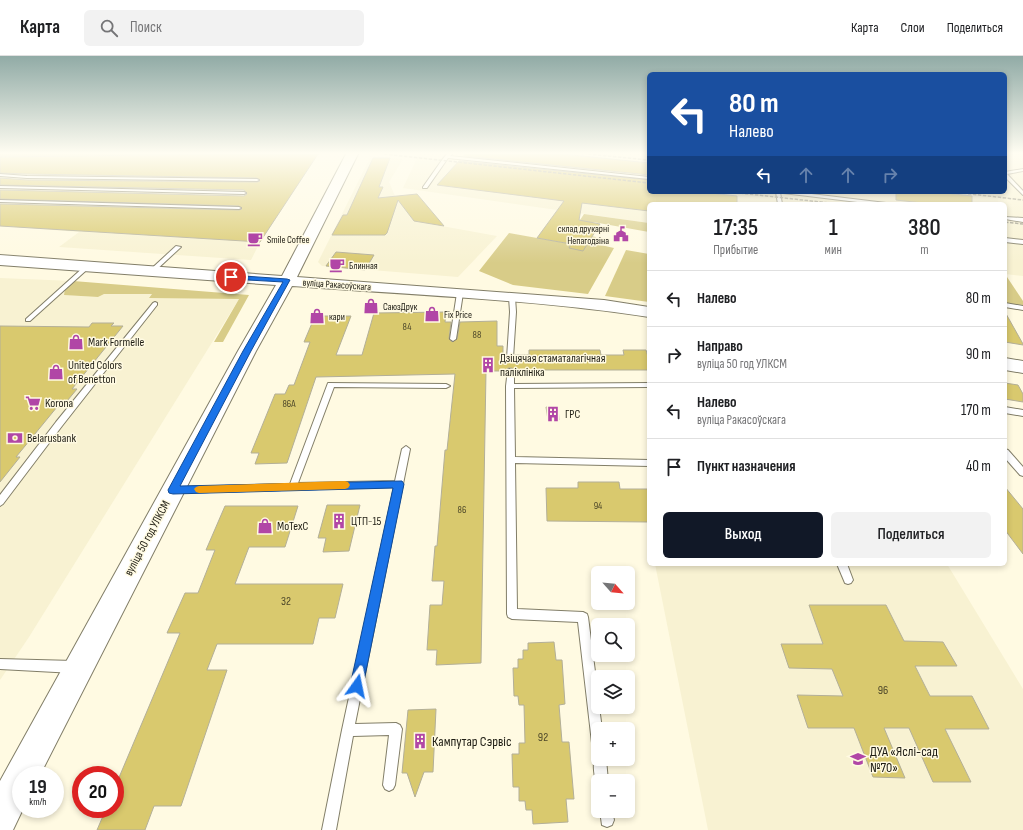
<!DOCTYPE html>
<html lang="ru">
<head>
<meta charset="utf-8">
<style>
  :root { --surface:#fff; --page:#f2f2f2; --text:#202124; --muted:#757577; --line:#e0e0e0; --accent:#111827 }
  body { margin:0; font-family:"Sofia Sans Condensed",sans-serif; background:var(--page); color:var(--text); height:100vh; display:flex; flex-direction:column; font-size:15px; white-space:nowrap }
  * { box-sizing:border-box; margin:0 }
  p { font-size:13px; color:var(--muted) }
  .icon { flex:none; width:22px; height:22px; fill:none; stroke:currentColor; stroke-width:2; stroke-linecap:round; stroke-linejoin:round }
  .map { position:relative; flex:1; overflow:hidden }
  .panel { position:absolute; left:647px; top:146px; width:360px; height:364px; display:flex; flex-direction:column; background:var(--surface); border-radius:6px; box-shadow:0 2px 6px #0003 }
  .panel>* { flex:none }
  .top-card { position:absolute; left:647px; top:16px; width:360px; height:122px; border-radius:6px; box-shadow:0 2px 6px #0003; background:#1a4fa0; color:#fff; overflow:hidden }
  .needle { width:26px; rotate:117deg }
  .fabs { position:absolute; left:591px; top:510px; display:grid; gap:8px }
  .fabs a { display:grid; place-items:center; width:44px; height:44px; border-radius:6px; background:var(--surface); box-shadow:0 2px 6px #0003; font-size:20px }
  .speed { position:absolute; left:12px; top:710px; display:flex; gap:8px; font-size:20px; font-weight:700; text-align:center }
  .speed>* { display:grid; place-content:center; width:52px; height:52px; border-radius:50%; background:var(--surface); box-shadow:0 2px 6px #0003; line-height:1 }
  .speed small { font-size:10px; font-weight:400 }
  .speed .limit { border:6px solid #d22; background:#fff; color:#111 }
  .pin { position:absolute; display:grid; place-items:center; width:34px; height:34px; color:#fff; margin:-17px; border:2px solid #fff; border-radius:50%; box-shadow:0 1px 4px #0007 }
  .me { position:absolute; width:44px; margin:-22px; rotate:12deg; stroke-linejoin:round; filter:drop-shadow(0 0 3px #0008) }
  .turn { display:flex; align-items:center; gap:14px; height:84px; padding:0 16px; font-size:18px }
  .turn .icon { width:52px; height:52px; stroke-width:2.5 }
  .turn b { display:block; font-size:28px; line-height:34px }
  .lanes { display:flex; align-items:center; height:38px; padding:0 16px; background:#0003; justify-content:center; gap:20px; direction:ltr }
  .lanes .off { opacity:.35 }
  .eta { display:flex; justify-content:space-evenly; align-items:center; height:68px; text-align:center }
  .eta b { font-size:24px; font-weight:600; line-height:28px }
  .action { display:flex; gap:8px; margin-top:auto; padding:8px 16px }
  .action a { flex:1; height:46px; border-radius:6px; background:var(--accent); color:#fff; font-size:16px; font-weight:600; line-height:46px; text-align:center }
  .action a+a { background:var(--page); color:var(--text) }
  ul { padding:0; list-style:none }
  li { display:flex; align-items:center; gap:12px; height:56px; padding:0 16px; border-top:1px solid var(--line) }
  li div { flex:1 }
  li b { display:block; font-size:15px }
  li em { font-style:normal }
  header { display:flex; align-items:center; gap:24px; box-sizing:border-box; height:56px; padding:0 20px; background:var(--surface); border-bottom:1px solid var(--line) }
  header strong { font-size:19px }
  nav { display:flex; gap:22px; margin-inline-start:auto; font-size:14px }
  .search { width:280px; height:36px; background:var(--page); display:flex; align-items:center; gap:10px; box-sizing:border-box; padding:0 14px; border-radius:6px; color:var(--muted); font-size:15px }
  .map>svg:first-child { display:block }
  .built { fill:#f8f2d2 }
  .green { fill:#d8cc88 }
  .building { fill:#d9c96e; stroke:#b3af98 }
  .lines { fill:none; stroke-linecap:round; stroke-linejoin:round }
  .lane-casing { stroke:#827e68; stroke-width:2 }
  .secondary-casing { stroke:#827e68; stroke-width:2 }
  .lane { fill:#fff; fill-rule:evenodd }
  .secondary { fill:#fff; fill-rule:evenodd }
  .rail { stroke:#9a9785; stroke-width:1.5; stroke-dasharray:3.5 1.5; stroke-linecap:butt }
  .route { fill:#1a73e8; stroke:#114b97 }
  .slow { fill:#f59e0b }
  .labels { text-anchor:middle; stroke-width:3; stroke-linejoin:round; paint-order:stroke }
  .far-poi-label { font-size:10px; fill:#1f1d14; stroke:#fffae2; text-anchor:start }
  .far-street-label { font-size:10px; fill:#1f1d14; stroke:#fffae2 }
  .number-label { font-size:10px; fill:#4e482a }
  .poi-label { font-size:12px; fill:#1f1d14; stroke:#fffae2; text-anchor:start }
  .street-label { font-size:12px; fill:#1f1d14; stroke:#fffae2 }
  .near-number-label { font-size:12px; fill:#4e482a }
  .near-poi-label { font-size:14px; fill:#1f1d14; stroke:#fffae2; text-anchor:start }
</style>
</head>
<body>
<header>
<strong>Карта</strong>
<div class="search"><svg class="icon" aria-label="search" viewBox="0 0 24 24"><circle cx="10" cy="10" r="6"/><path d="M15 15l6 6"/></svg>Поиск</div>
<nav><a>Карта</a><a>Слои</a><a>Поделиться</a></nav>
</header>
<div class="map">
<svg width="1023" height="774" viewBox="0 0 1023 774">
  <rect width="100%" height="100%" fill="#fffae2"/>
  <g class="built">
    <path d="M318 98 260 186 251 204 59 191 79 176 0 170V101Z"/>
    <path d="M419 98H649V136H1005V98H1023V220L1005 218V148H649V167L403 132Z"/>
    <path d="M371 100 403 103 389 126 395 140 414 165 497 180 458 221 322 210 318 206Z"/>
    <path d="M0 222 73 225 65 239 98 241 104 238H152L149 241 239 243 29 581 0 624Z"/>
    <path d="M655 508H947L1023 633V774H708Z"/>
  </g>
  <g class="green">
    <path d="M0 98H221L0 101Z"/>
    <path d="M584 158 649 167V176L593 166 585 179 596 181 592 187 614 192 588 238 513 229 479 215 509 177 565 187Z"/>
    <path d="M626 194 649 198V246L605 240Z"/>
    <path d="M1005 218 1023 245V249L1005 247Z"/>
    <path d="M73 225 249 239 223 286H214L239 243 149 242 152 238H104L98 241 64 239 65 233Z"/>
  </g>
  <g class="building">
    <path d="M222 98H318L260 186 0 170V148L239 154 242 153 239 150 0 143V134L244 140 247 138 244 134 0 129V122L27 124 257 126 260 125 257 122 27 118 0 117V101Z"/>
    <path d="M465 98H563L649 107V119L464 100Z"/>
    <path d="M373 102H390L379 131H383L378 142 417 138 444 170 414 165 398 144 387 177 385 179H332L343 159H347Z"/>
    <path d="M459 105 649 124V136H701L737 140V148H649V155L582 147 579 164 600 168 583 195 569 192 571 188 537 182 564 145 437 129Z"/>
    <path d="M896 136H936L972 140V148H932L896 144Z"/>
    <path d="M336 196 374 199 365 214 326 210Z"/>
    <path d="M446 256 445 266H451L449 283 452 286 457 283 460 266 497 265V290H503V299H506V303L509 305 514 303 515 299H529V294H600L601 299H624L623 294H646L649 304V314H515L512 312H508L506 315H486L481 607 436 609 437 594H427L430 549H442L444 525H432L435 490H437L445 394H447L455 318 316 321 287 407 255 408 259 397H251L275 338H285L289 329H294L310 286H304L315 260H351L336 299H362L374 257Z"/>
    <path d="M1005 256 1023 288V289L1005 286Z"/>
    <path d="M92 267H114L111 270H123L72 333H77L62 351H57L16 401H20L0 426V270L89 271Z"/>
    <path d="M1005 327 1018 329 1023 338V346L1005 343Z"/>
    <path d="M546 351H558L559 364H548Z"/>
    <path d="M578 426H619L620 433H649V466L547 465 546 432H578Z"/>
    <path d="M1005 431 1023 453V498L1005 474Z"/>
    <path d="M327 449H360L349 495 323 496 326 482H318Z"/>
    <path d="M225 450H298L285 491H249L235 528H343L335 562H319L313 588H217L207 614H227L181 750H154L145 774H97L106 753H115V731L180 577H167L185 537H198L215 494H206Z"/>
    <path d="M809 549H886L904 585 943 586 957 610H915L930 640H972L989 673H945L971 726H933L909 672H884L905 722 873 721 854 672H808L797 639 843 640 832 613 789 612 781 588H823Z"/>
    <path d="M554 586 556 604H562L565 648 559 649 562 686H569L574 743H566L568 766 533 768 532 754H526L525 745H519V731H513L512 698H519V687H525L524 649H519L518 640H514L513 612H518V603H523V594H528V587Z"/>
    <path d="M436 653 433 716H424L415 741 407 717H402L408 654Z"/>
  </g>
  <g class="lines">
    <g class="lane-casing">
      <g id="lane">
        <path d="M447 98H452L450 100 649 121V123L448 102 427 132H423V131L442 104Z"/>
        <path d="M1023 113V115L1007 118 1023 135V139L1005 121V116Z"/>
        <path d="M0 118 27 120 257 123 259 124 257 125 27 122 0 120Z"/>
        <path d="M0 130 244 136 246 137 244 138 0 132Z"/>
        <path d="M776 136H780L782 148H778Z"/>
        <path d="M781 136H795L886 147 888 148H874L783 137Z"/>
        <path d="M0 144 239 151 241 152 239 153 0 146Z"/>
        <path d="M1005 161 1023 162V166L1005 163Z"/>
        <path d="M1005 182 1023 184V188L1005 186Z"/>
        <path d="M176 190 181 191 154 216H150V214Z"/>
        <path d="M86 209 91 210 30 265H26V263Z"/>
        <path d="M460 235 463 237 456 283 453 285 450 283 457 237Z"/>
        <path d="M512 239 515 241 516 256 513 302 510 304 507 302 510 256 509 241Z"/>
        <path d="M155 246 157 247V249L62 370 3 448 0 450V439L56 366 153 247Z"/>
        <path d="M1005 247 1023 250V254L1005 251Z"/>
        <path d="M508 313H512L514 315V328L649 327V331L514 332 515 401 649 404V410L515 407 517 553 583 556 587 558 588 561 598 639V651H599L602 673H598V693L594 691 592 687 578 566 512 563 508 561 507 558 506 330Z"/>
        <path d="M328 327 446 328 450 330 446 332 334 331 298 427 395 425 402 393 406 390 410 393 355 668 396 667 400 669 402 673 395 729 393 733 389 735 385 733 383 729 389 679 353 680 336 774H322L342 674 394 431 175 437 172 436 171 434 172 432 175 431 290 428Z"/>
        <path d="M1005 351 1023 354V360L1005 357Z"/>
        <path d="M1005 393 1008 394 1023 411V420L1020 419 1005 402Z"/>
        <path d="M837 508H847L853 524 851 527 848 528 845 527Z"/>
        <path d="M0 603 74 605 78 607 80 611 78 615 74 617 0 613Z"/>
        <path d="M598 698V703H606L608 725H598V730C594 722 592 707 596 699Z"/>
        <path d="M600 755H612L614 764 612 769 607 771 602 769Z"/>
      </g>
    </g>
    <g class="secondary-casing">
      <g id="secondary">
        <path d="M346 98H358L297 221 604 244 649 251V261C531 243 411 239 292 230L256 295 40 719H21V753H23L13 774H0V725L238 295 276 229 0 209V199L282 220Z"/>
        <path d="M1005 302 1023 305V317L1005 314Z"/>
      </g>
    </g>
    <use href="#lane" class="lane"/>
    <use href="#secondary" class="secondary"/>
    <g class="rail">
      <path d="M384 98 649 127"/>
      <path d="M588 98 649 104"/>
      <path d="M730 136 839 148"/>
      <path d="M953 136 1023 144"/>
      <path d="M1005 166 1023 168"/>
    </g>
  </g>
  <linearGradient id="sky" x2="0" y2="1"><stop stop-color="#91aba6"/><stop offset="0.47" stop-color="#fffdf2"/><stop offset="1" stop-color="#fffdf2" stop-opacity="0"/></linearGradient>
  <rect width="1023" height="207" fill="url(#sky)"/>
  <path class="route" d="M229 219 287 223 290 224 251 295 180 430 402 425 404 428 363 630 361 635 357 637 352 635 350 630 393 432 173 438 169 437 168 434 243 295 283 226 231 223 229 222Z"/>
  <path class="slow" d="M345 425 348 426 350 429 348 432 345 433 199 437 196 436 194 433 196 431 199 430Z"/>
  <defs>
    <g id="civic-bare" transform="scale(1.2)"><path d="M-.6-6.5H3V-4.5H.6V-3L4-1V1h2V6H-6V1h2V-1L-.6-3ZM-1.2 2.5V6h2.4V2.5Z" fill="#b146a6" stroke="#fffae2" stroke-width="2.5" paint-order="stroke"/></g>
    <g id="cafe-bare" transform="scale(1.2)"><path d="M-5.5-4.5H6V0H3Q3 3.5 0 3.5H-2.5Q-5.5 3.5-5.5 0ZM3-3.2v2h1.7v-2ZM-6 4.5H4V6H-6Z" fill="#b146a6" stroke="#fffae2" stroke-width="2.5" paint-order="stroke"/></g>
    <g id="shop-bare" transform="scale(1.2)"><path d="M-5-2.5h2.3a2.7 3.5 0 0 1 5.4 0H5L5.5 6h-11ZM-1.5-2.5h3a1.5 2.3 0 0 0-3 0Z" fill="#b146a6" stroke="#fffae2" stroke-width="2.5" paint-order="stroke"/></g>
    <g id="building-bare" transform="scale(1.2)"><path d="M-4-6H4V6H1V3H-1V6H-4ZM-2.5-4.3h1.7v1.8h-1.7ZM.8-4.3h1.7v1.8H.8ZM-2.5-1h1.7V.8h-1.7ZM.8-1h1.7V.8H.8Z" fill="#b146a6" stroke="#fffae2" stroke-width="2.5" paint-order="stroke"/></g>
    <g id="supermarket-bare" transform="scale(1.2)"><path d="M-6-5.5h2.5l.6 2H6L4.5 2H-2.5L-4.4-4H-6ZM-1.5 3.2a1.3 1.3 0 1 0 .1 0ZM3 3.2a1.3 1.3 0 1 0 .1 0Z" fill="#b146a6" stroke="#fffae2" stroke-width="2.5" paint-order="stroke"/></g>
    <g id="bank-bare" transform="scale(1.2)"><path d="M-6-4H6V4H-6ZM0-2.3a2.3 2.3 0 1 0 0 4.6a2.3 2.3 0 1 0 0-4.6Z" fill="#b146a6" stroke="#fffae2" stroke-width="2.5" paint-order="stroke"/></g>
    <g id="school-bare" transform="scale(1.2)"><path d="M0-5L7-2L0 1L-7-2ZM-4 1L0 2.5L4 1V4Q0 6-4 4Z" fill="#b146a6" stroke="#fffae2" stroke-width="2.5" paint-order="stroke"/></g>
  </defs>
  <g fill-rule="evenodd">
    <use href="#civic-bare" x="621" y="178"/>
    <use href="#cafe-bare" x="255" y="183"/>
    <use href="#cafe-bare" x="337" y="209"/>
    <use href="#shop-bare" x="371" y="250"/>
    <use href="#shop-bare" x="432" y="258"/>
    <use href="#shop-bare" x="317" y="260"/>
    <use href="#shop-bare" x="76" y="286"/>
    <use href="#building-bare" x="488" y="309"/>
    <use href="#shop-bare" x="56" y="316"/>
    <use href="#supermarket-bare" x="33" y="347"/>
    <use href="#building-bare" x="553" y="358"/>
    <use href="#bank-bare" x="15" y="382"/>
    <use href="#building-bare" x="339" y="465"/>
    <use href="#shop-bare" x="265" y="470"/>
    <use href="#building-bare" x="420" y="685"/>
    <use href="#school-bare" x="858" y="703"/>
  </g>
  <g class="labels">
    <g class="far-poi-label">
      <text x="609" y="176" text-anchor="end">склад друкарні<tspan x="609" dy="12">Непагодзіна</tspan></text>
      <text x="267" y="187">Smile Coffee</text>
      <text x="349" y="213">Блинная</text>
      <text x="383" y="254">СаюзДрук</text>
      <text x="444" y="262">Fix Price</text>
      <text x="329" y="264">кари</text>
    </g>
    <g class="far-street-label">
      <text transform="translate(337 228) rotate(4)" y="4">вуліца Ракасоўскага</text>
    </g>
    <g class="number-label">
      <text x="407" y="274">84</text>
      <text x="477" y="282">88</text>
      <text x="289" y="351">86А</text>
      <text x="598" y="453">94</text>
      <text x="462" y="457">86</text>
    </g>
    <g class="poi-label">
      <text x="88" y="290">Mark Formelle</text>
      <text x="500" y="306">Дзіцячая стаматалагічная<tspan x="500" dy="14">паліклініка</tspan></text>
      <text x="68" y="313">United Colors<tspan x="68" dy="14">of Benetton</tspan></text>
      <text x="45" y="351">Korona</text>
      <text x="565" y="362">ГРС</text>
      <text x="27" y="386">Belarusbank</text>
      <text x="351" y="469">ЦТП-15</text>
      <text x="277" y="474">MoTexC</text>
    </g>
    <g class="street-label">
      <text transform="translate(147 482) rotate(-62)" y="4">вуліца 50 год УЛКСМ</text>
    </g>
    <g class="near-number-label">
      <text x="286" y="549">32</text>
      <text x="883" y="638">96</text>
      <text x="543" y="685">92</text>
    </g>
    <g class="near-poi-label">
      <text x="432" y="690">Кампутар Сэрвіс</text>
      <text x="870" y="700">ДУА «Яслі-сад<tspan x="870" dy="16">№70»</tspan></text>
    </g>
  </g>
</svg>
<div class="fabs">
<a><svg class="needle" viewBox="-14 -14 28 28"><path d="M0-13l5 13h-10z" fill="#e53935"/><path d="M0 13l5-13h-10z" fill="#757577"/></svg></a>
<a><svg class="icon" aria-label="search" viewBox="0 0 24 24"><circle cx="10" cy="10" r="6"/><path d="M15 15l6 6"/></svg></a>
<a><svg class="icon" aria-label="layers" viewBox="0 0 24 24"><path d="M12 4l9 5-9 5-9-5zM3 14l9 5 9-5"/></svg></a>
<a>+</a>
<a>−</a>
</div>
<div class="speed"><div>19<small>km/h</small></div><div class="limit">20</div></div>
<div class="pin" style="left:231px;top:221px;background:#d93025"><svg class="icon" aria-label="arrive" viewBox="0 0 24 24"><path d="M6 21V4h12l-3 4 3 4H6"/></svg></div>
<svg class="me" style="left:357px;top:630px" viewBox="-20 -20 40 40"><path d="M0-17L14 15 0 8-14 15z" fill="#1a73e8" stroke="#fff" stroke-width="4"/></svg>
<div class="top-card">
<div class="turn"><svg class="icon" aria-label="left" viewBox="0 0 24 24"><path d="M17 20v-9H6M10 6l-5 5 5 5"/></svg><div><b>80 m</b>Налево</div></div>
<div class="lanes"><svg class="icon" aria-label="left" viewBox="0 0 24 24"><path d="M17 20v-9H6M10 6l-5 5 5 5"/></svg><svg class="icon off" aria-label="ahead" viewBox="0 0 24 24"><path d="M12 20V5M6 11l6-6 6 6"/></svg><svg class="icon off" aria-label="ahead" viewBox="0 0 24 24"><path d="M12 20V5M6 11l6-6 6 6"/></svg><svg class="icon off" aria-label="right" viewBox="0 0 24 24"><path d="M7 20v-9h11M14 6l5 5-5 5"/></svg></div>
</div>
<section class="panel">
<div class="eta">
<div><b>17:35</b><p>Прибытие</p></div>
<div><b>1</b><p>мин</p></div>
<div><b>380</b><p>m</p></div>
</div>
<ul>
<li><svg class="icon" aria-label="left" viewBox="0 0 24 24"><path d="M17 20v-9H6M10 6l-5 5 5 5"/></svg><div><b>Налево</b></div><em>80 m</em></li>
<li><svg class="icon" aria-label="right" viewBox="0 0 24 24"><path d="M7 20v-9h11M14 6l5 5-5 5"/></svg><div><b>Направо</b><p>вуліца 50 год УЛКСМ</p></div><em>90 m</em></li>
<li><svg class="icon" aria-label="left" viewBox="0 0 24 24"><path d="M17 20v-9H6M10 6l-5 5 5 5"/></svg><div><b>Налево</b><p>вуліца Ракасоўскага</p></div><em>170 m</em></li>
<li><svg class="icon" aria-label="arrive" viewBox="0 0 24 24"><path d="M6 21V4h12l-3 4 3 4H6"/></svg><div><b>Пункт назначения</b></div><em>40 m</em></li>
</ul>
<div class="action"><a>Выход</a><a>Поделиться</a></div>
</section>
</div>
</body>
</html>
